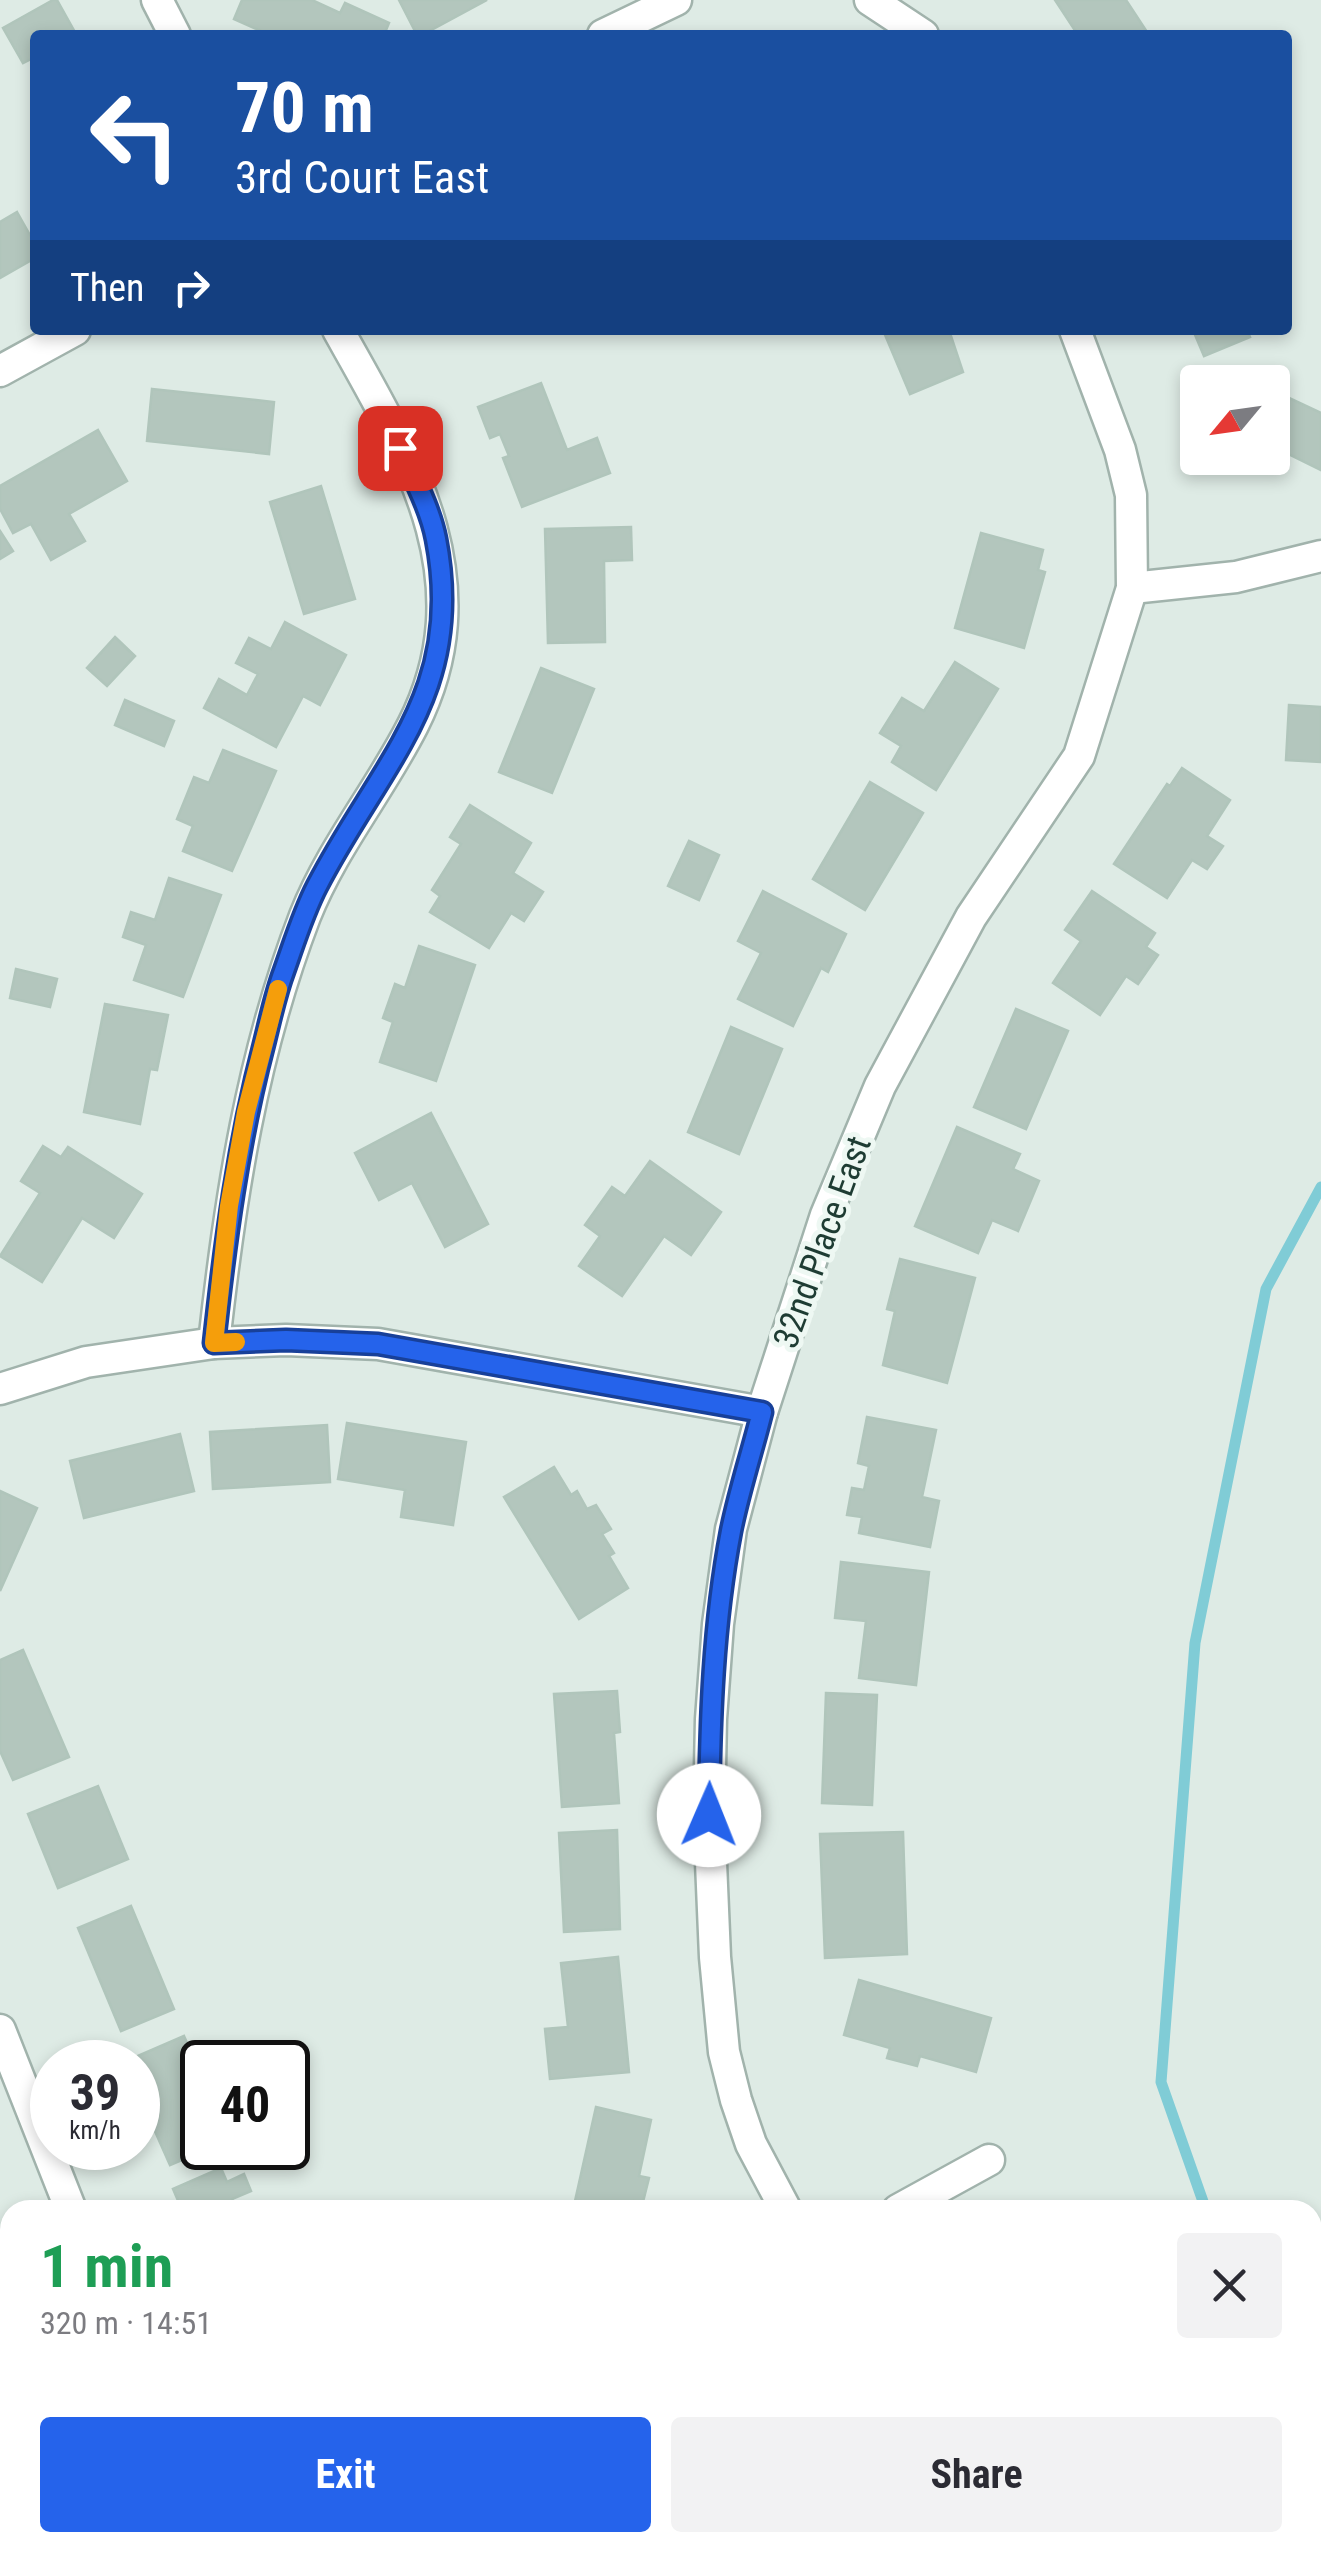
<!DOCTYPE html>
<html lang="en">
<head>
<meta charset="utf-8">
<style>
  :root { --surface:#fff; --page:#f2f2f3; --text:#2b2b33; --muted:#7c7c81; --accent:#2563eb }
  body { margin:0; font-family:"Roboto Condensed",sans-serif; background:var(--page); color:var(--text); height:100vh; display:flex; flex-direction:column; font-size:38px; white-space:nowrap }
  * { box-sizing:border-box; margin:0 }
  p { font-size:32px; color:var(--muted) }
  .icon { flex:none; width:55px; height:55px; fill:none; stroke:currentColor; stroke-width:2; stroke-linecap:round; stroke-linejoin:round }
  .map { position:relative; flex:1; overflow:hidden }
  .side { position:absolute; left:0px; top:2200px; width:1322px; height:352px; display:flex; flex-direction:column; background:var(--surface); border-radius:30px 30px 0 0; box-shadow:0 5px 15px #0003 }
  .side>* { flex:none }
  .hud { position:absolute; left:30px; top:30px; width:1262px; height:305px; border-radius:10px; box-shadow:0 5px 15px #0003; background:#1a4fa0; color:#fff; overflow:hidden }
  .needle { width:65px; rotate:241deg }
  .controls { position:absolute; left:1180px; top:365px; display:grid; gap:20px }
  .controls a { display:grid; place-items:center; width:110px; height:110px; border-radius:10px; background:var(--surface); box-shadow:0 5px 15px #0003; font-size:50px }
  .speed { position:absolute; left:30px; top:2040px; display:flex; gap:20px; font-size:50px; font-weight:700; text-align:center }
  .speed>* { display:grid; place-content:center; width:130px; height:130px; border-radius:50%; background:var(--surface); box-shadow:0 5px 15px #0003; line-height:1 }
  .speed small { font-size:25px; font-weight:400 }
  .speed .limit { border:5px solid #111; border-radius:15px; background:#fff; color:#111 }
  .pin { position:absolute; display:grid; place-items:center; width:85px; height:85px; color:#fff; margin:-42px; border-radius:20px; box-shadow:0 5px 15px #0006 }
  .me { position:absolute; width:110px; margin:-55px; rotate:1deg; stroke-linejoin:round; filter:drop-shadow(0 0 8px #0008) }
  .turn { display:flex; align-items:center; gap:35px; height:210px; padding:0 40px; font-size:45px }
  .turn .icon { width:130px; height:130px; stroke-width:2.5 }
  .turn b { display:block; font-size:70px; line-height:85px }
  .then { display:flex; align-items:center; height:95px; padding:0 40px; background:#0003; gap:20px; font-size:38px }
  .round { display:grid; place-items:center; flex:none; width:105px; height:105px; border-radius:10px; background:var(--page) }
  .overview { display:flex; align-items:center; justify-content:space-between; height:170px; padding:0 40px }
  h1 { font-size:60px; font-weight:700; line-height:75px; color:#1e9e55 }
  .button { display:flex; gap:20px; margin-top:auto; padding:20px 40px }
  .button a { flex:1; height:115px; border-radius:10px; background:var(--accent); color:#fff; font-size:40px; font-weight:700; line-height:115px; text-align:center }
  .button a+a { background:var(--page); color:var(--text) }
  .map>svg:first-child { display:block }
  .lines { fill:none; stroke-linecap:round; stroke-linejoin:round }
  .stream { stroke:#80ccd6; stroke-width:11 }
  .building { fill:#b3c6bd; stroke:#b0c5bb; stroke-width:2.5 }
  .minor-casing { stroke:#a1b3ac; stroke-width:35 }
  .minor { stroke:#fff; stroke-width:30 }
  .route-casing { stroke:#184099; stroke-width:25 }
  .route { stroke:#2563eb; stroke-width:18 }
  .slow { stroke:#f59e0b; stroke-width:18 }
  .labels { text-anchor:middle; stroke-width:10; stroke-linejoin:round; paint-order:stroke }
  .street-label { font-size:35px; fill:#1e3c33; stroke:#eef8f3 }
</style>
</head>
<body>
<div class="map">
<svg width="1321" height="2551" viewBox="0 0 1321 2551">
  <rect width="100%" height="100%" fill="#deebe5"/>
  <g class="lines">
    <g class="stream">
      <path d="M1206 2210 1161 2082 1195 1643 1266 1289 1321 1187"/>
      <path d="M1312 2477 1321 2497"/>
    </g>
  </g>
  <g class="building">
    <path d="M53 0H57L76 34 35 35V57L23 63 3 28Z"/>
    <path d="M242 0H312L340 13 345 3 389 23 384 35H270L234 19Z"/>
    <path d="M399 0H487L422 35H417Z"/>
    <path d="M1055 0H1126L1149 35H1078Z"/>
    <path d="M17 212 35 244V258L0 278V222Z"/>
    <path d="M883 330H949L963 372 910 394Z"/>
    <path d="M1193 330H1247L1250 337 1204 356Z"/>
    <path d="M1234 372 1256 382H1229Z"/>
    <path d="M541 383 567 450 597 438 610 473 522 507 503 458 509 456 500 434 490 438 478 407Z"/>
    <path d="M152 389 274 402 269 454 147 441Z"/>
    <path d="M1272 390 1321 413V470L1282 451 1278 460 1272 457Z"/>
    <path d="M98 430 127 481 69 514 85 541 51 560 31 524 13 533 0 509V486Z"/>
    <path d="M321 486 355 599 304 614 270 502Z"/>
    <path d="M631 527 632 560 604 561 605 642 548 643 545 529Z"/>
    <path d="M0 531 13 551 0 559Z"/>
    <path d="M981 533 1043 550 1038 570 1045 572 1024 648 955 628Z"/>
    <path d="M285 622 346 655 320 705 303 696 276 747 204 708 219 679 247 695 258 674 236 663 249 638 271 649Z"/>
    <path d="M115 637 135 656 107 686 87 668Z"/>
    <path d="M955 662 998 689 936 790 892 762 901 746 880 733 902 698 924 711Z"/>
    <path d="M541 668 594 689 552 793 499 772Z"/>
    <path d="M125 700 174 721 164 746 115 725Z"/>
    <path d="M1289 705 1321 707V762L1286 760Z"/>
    <path d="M223 750 276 771 232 871 183 851 193 826 177 819 194 777 209 783Z"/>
    <path d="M1182 768 1230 800 1207 836 1223 846 1207 869 1192 860 1167 898 1114 864 1167 784 1170 786Z"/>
    <path d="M870 782 923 813 865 910 813 879Z"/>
    <path d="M470 805 531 843 513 873 543 892 524 921 511 913 489 948 430 912 440 896 432 890 461 844 450 837Z"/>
    <path d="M689 841 719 855 699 900 668 886Z"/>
    <path d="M169 878 221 895 183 997 134 980 146 945 123 937 131 912 155 920Z"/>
    <path d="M763 891 846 934 828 972 821 968 793 1026 738 999 761 953 738 941Z"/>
    <path d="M1092 891 1155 933 1146 947 1158 955 1138 984 1126 976 1100 1015 1053 983 1081 941 1065 930Z"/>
    <path d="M419 946 475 965 436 1081 380 1062 393 1022 383 1018 395 984 405 988Z"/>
    <path d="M16 969 57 979 50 1007 10 998Z"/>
    <path d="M105 1004 168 1015 157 1070 150 1069 140 1124 84 1112Z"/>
    <path d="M1016 1009 1068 1031 1026 1129 974 1107Z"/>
    <path d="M731 1027 782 1049 739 1154 688 1132Z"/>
    <path d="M431 1113 488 1224 445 1247 412 1183 379 1200 355 1153Z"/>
    <path d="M957 1127 1020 1154 1013 1169 1039 1181 1018 1231 992 1220 978 1253 915 1226Z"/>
    <path d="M43 1146 61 1157 68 1147 142 1194 114 1238 82 1218 42 1282 0 1256 40 1193 21 1181Z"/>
    <path d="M650 1161 721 1212 691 1255 664 1236 622 1296 579 1266 600 1236 585 1225 612 1187 625 1196Z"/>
    <path d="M900 1259 975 1278 947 1383 883 1365 895 1311 887 1309Z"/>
    <path d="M867 1417 936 1430 922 1497 939 1501 930 1547 859 1533 862 1517 847 1515 852 1488 864 1490 869 1466 858 1463Z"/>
    <path d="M347 1423 466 1442 453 1525 401 1517 405 1490 338 1479Z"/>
    <path d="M327 1425 330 1482 213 1489 210 1432Z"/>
    <path d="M180 1434 194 1491 84 1518 70 1461Z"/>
    <path d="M554 1467 571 1495 577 1491 587 1509 596 1505 611 1529 602 1534 614 1553 609 1556 628 1588 579 1619 504 1497Z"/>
    <path d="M0 1491 37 1508 0 1591Z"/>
    <path d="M841 1562 929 1572 916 1685 859 1678 866 1621 835 1618Z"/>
    <path d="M23 1650 69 1757 13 1780 0 1751V1660Z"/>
    <path d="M617 1691 620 1732 614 1733 619 1803 562 1807 554 1694Z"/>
    <path d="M826 1693 877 1695 872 1805 822 1803Z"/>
    <path d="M98 1786 128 1859 58 1888 28 1814Z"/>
    <path d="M617 1830 620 1929 564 1932 559 1833Z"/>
    <path d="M903 1832 907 1954 825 1958 820 1834Z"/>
    <path d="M131 1906 174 2009 121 2031 78 1928Z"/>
    <path d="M618 1957 629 2072 550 2079 545 2029 568 2027 561 1963Z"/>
    <path d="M859 1980 991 2018 976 2072 920 2056 917 2066 887 2058 890 2048 844 2035Z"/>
    <path d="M184 2036 202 2077V2148H210L170 2165 138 2093V2062H124Z"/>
    <path d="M596 2107 651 2120 639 2176 649 2178 643 2202 634 2201 632 2210H573Z"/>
    <path d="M221 2168 227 2182 244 2174 251 2191 232 2199 237 2210H182L173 2189Z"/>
    <path d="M0 2266 10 2290 0 2297Z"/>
    <path d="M10 2316V2435L0 2439V2320Z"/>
    <path d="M10 2455V2493L0 2470V2460Z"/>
    <path d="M39 2542H89L93 2551H43Z"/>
    <path d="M528 2542H675V2544L659 2551H532Z"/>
    <path d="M1058 2542H1146L1149 2550 1062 2551Z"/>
  </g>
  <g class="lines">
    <g class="minor-casing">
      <g id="minor">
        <path d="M157 0 175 35"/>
        <path d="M870 0 923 35"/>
        <path d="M603 35 676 0"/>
        <path d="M0 371 75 330"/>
        <path d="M1132 588 1236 577 1321 556"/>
        <path d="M214 1343C230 1197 252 1054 305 916 332 848 380 790 413 725 486 581 409 456 338 330"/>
        <path d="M0 1389 86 1362 214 1343 286 1340 378 1344 762 1412"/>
        <path d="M0 2030 71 2210"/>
        <path d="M786 2210 751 2144 736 2100 724 2052 715 1957 709 1815 711 1719 718 1624 731 1529 762 1412 826 1215 880 1086 971 917 1079 756 1132 588 1131 495 1120 450 1075 330"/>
        <path d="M898 2210 989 2160"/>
        <path d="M214 2542 218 2551"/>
        <path d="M944 2542 948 2551"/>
        <path d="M285 2551 300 2542"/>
      </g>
    </g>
    <use href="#minor" class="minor"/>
  </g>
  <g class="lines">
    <g class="route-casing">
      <path id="route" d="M400 448C413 477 430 508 436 539 466 693 381 762 317 886 303 913 294 943 284 971 275 995 270 1020 264 1044 238 1143 225 1242 214 1343L286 1340 378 1344 762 1412C752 1452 739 1491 731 1531 713 1625 710 1720 709 1815"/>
    </g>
    <use href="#route" class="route"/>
    <path class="slow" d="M236 1342 214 1343 229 1206 246 1112 278 989"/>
  </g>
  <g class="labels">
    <g class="street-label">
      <text transform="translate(822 1242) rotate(-70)" y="12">32nd Place East</text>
    </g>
  </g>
</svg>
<div class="controls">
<a><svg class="needle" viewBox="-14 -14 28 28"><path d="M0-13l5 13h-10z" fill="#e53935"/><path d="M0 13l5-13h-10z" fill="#7c7c81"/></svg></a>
</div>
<div class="speed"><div>39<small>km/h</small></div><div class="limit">40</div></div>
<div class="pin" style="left:400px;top:448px;background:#d93025"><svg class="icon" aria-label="arrive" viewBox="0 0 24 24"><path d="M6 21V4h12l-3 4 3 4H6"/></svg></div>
<svg class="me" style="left:709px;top:1815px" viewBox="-20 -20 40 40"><circle r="19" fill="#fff"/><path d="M0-13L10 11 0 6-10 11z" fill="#2563eb"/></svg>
<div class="hud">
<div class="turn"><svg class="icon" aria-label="left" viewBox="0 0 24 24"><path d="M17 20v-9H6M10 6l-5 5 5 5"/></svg><div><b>70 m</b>3rd Court East</div></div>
<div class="then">Then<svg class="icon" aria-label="right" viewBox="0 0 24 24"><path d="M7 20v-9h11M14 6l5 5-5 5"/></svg></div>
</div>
<section class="side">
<div class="overview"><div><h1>1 min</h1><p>320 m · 14:51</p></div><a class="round"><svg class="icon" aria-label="close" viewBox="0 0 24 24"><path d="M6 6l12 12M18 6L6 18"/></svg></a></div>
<div class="button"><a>Exit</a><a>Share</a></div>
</section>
</div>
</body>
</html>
